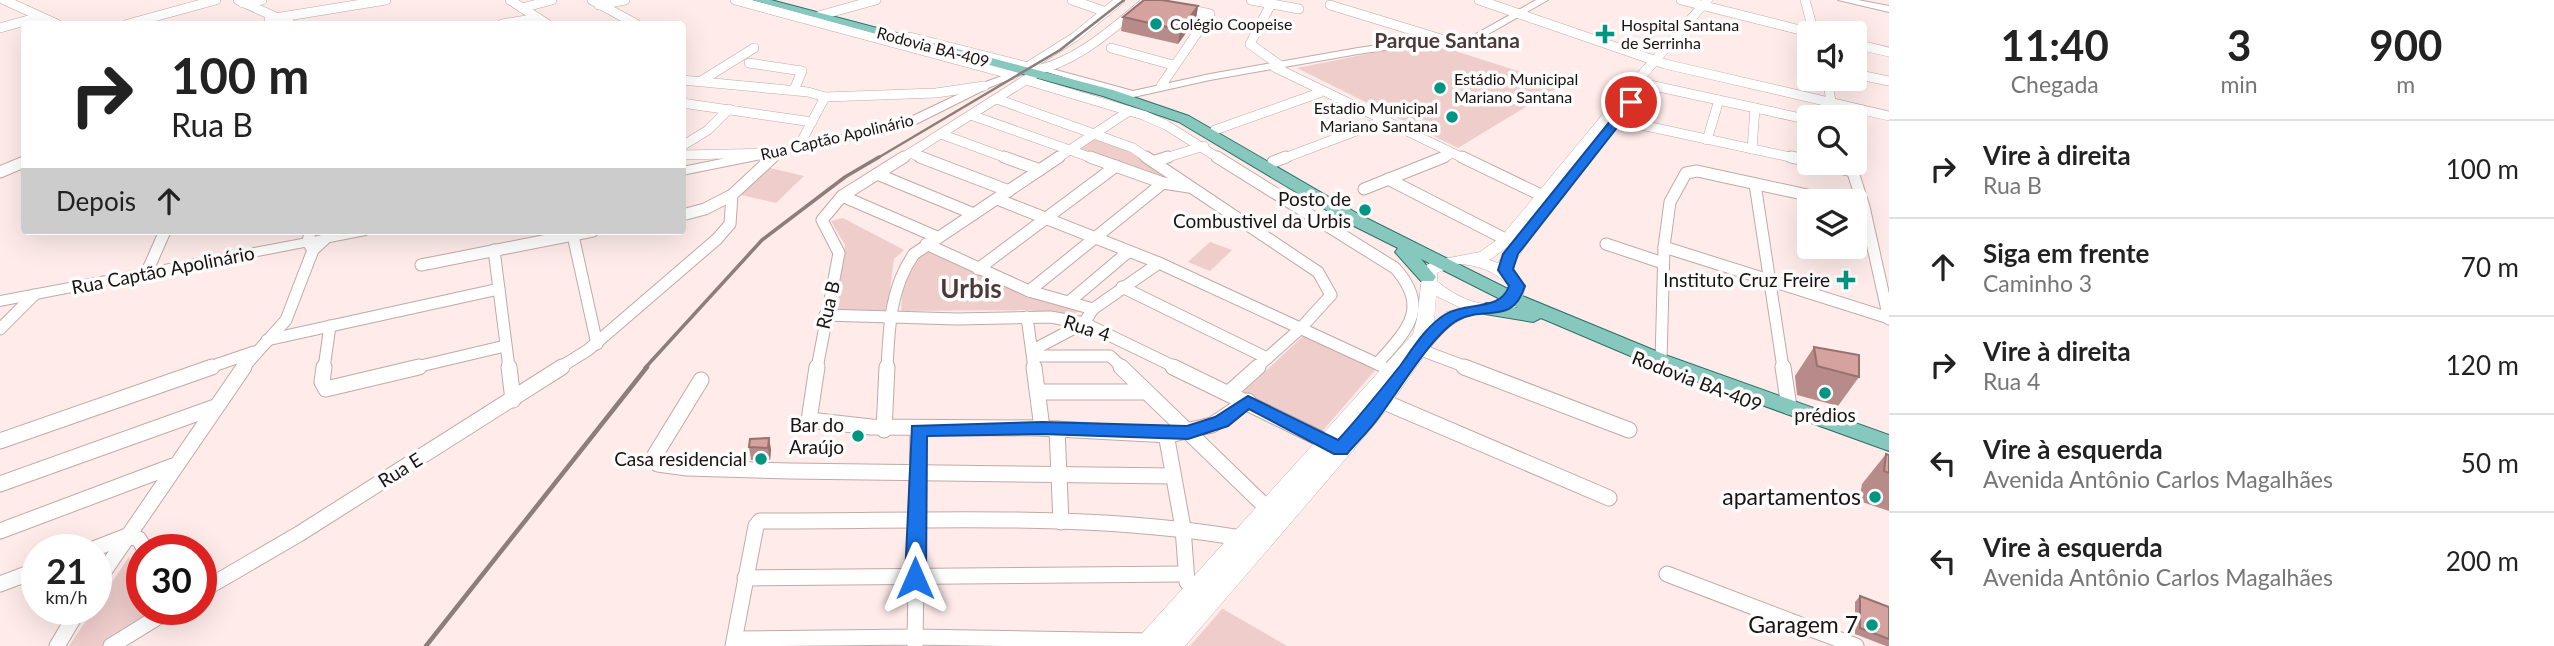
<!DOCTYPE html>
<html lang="pt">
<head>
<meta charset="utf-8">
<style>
  :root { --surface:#fff; --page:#f2f2f2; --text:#222; --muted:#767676; --line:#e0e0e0 }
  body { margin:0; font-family:Lato,sans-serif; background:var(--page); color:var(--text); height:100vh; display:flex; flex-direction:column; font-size:26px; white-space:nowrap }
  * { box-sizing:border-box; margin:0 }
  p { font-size:23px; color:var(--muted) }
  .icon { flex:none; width:38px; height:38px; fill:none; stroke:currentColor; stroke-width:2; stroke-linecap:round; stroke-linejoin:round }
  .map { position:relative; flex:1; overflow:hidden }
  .panel { display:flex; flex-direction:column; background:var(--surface); width:665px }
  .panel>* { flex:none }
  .hud { position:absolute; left:21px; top:21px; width:665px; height:214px; border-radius:7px; box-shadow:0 7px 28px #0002; background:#fff; color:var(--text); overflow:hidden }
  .controls { position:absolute; left:1797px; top:21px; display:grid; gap:14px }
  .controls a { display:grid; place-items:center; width:70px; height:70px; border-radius:7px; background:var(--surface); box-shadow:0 7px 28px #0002; font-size:35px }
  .speed { position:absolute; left:21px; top:534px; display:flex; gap:14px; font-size:35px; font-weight:700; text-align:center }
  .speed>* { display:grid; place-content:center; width:91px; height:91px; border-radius:50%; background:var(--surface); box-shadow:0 7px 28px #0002; line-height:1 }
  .speed small { font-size:18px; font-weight:400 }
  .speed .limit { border:10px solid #d22; background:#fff; color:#111 }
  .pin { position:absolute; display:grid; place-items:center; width:60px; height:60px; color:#fff; margin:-30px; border:4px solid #fff; border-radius:50%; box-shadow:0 2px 7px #0007 }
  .me { position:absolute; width:77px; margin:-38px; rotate:0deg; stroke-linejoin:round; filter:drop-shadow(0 0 5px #0008) }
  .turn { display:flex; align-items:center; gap:24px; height:147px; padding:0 35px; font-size:32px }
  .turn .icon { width:91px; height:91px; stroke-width:2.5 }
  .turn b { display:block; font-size:49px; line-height:60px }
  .then { display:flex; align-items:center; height:66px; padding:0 35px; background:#0003; gap:14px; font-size:26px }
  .eta { display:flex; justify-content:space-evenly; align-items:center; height:119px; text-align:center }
  .eta b { font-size:42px; font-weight:700; line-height:49px }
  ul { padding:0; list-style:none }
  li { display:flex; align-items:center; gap:21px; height:98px; padding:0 35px; border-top:2px solid var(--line) }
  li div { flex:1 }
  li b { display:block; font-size:26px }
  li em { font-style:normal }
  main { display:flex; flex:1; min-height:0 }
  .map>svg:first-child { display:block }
  .green { fill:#efcdcb }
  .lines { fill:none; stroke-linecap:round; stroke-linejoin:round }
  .minor-far2-casing { stroke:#c0aaa8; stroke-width:10 }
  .minor-far1-casing { stroke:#c0aaa8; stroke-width:13 }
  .minor-casing { stroke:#c0aaa8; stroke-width:17 }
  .tertiary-casing { stroke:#c0aaa8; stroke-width:2 }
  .secondary-casing { stroke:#c0aaa8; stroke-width:1 }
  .primary-casing { stroke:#2c7166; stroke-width:2 }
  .minor-far2 { stroke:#fff; stroke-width:9 }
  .minor-far1 { stroke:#fff; stroke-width:11 }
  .minor { stroke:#fff; stroke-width:15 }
  .tertiary { fill:#fff; fill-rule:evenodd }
  .secondary { fill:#fff; fill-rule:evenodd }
  .primary { fill:#86c8be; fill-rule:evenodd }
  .rail-far2 { stroke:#8b7e7d; stroke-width:2.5 }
  .rail-far1 { stroke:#8b7e7d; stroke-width:3.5 }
  .rail { stroke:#8b7e7d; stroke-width:4.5 }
  .wall { fill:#b78b89 }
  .shaded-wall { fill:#95716f }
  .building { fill:#d5a29f; stroke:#95716f; stroke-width:2 }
  .route { fill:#1a73e8; stroke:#114b97; stroke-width:2 }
  .poi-dot { fill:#009482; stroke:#fdfdfd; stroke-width:2.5 }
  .labels { text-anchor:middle; stroke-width:7; stroke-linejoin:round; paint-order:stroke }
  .far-poi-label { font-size:16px; fill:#1a1312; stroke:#fdfdfd; text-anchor:start }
  .far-street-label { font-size:16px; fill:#1a1312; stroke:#fdfdfd }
  .poi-label { font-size:19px; fill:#1a1312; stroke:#fdfdfd; text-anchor:end }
  .street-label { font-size:19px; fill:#1a1312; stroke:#fdfdfd }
  .far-district-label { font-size:21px; font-weight:bold; fill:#4c3a39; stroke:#fdfdfd }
  .near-poi-label { font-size:23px; fill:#1a1312; stroke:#fdfdfd; text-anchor:end }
  .district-label { font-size:26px; font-weight:bold; fill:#4c3a39; stroke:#fdfdfd }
</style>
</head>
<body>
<main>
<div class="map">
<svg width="1889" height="646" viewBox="0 0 1889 646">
  <rect width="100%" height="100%" fill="#feebea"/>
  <g class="green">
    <path d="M1422 43H1430L1562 85 1458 148 1297 68Z"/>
    <path d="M1102 136 1175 179 1168 183 1074 150Z"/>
    <path d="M770 168 804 176 776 203 741 195Z"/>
    <path d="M843 218 904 250 894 259 887 312H836L845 245 831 221Z"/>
    <path d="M1210 242 1232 250 1210 271 1188 262Z"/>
    <path d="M926 248 1080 311 1070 315 1027 310 901 311 903 276Z"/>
    <path d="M1303 336 1377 368 1319 435 1239 396Z"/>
    <path d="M129 557 142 597V609H146L148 617 104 646H69Z"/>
    <path d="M1222 609H1223L1287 646H1190Z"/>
  </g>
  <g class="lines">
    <g class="minor-far2-casing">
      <g id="minor-far2">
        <path d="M4 0 57 24"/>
        <path d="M238 0 291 24"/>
        <path d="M510 0 547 24"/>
        <path d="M592 0 636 24"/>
        <path d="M735 0 1013 75"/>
        <path d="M1072 0 1106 12"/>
        <path d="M1251 0 1299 9"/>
        <path d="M1479 0 1665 64 1889 116"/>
        <path d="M1681 0 1812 33"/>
        <path d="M1805 0 1814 33"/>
        <path d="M243 3 262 0"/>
        <path d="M1271 4 1250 44 1281 66"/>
        <path d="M599 5 625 0"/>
        <path d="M1330 5 1451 42"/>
        <path d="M522 8 552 0"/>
        <path d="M818 16 876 0"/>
        <path d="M269 19 386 0"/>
        <path d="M128 24 216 0"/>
        <path d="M502 24 538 18"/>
        <path d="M0 28 39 17"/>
        <path d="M910 37 1028 67"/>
        <path d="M1855 44 1889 52"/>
        <path d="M1111 48 1173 65"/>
        <path d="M749 63 802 71 794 90"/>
        <path d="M1274 67 1465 159"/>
        <path d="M1024 69 1075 37 1120 0"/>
        <path d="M1033 71C1078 62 1113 28 1148 0"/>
        <path d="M1855 74 1889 81"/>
        <path d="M1827 79 1834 117"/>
        <path d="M682 80 808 92 825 97 936 93 984 86"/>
        <path d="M1026 80 1143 115 1166 125 1220 159"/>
        <path d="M701 81 754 48"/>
        <path d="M1636 82 1810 120"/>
        <path d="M1161 86 1210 14 1183 8"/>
        <path d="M997 99 1133 148 1149 159"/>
        <path d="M682 103 812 122"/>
        <path d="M971 115 1095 159"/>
        <path d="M1609 118 1799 159"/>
        <path d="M1215 130 1319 93"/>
        <path d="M941 134 1009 159"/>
        <path d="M1707 140 1719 100"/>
        <path d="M682 146 708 130 729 109"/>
        <path d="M799 146 825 97"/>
        <path d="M1752 149 1755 108"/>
        <path d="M910 153 925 159"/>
        <path d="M682 155 770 153"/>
        <path d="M771 159 778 152"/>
        <path d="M901 159 1035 74"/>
        <path d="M1056 159 1129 111"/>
        <path d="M1162 159 1204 146"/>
        <path d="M1282 159 1380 122"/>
        <path d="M1440 159 1449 155"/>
      </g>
    </g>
    <g class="minor-far1-casing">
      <g id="minor-far1">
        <path d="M920 157 1009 191"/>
        <path d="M1004 157 1040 170"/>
        <path d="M1090 157 1163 183 1189 187"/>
        <path d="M1146 157 1318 272 1331 295 1301 328 1256 368"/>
        <path d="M1217 157 1395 268C1431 308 1407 330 1377 364"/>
        <path d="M1462 157 1543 196"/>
        <path d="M1791 157 1810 161"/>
        <path d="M1155 161 1168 157"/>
        <path d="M1273 162 1286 157"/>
        <path d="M1816 163 1853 171"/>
        <path d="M1850 163 1864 207 1889 319"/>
        <path d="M0 172 24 162"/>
        <path d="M877 174 974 214"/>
        <path d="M1388 179 1507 240"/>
        <path d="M1755 184 1783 368"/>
        <path d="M1364 189 1444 157"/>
        <path d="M842 196 937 237"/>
        <path d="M997 199 1159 263 1382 366"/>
        <path d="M682 215 705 209 732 195"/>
        <path d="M310 231 308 242 313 250"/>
        <path d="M572 231 597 344"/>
        <path d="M926 244 1029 291 1093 309"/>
        <path d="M1606 244 1663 263"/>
        <path d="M1664 247 1889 318"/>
        <path d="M494 250 509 368"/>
        <path d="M421 265 593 231"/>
        <path d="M978 269 1116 166"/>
        <path d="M146 274 165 231"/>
        <path d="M1122 287 1267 358"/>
        <path d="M1029 291 1163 183"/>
        <path d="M1070 301 1128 252"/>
        <path d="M825 315 957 319 1050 317 1084 323 1177 368"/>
        <path d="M1027 317 1034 368"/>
        <path d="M0 329 34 295"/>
        <path d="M267 340 499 289"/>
        <path d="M1033 350 1084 323 1093 309 1159 263"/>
        <path d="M1421 350 1469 368"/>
        <path d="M1033 356H1110L1123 368"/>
        <path d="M1661 361 1664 247 1670 202 1686 173 1697 171 1835 201"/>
        <path d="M207 368 254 352"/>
        <path d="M243 368 286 320 313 250 326 238 328 231"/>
        <path d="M324 368 330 326"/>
        <path d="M412 368 505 346"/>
        <path d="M559 368 588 350 717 239 730 224 732 195 773 157"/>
        <path d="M817 368 839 253 822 220 842 196 904 157"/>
        <path d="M887 368C889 328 890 288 914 254L1059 157"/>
      </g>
    </g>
    <g class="minor-casing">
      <g id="minor">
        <path d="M324 367 322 382 326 389 419 367"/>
        <path d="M509 367 513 400"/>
        <path d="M817 367 809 420 871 427 1038 428 1169 435 1212 425 1248 401"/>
        <path d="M1034 367 1042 428"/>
        <path d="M1121 367 1267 508"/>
        <path d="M1173 367 1325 441"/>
        <path d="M1464 367 1629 430"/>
        <path d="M1783 367 1789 407"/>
        <path d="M701 380 655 455 658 464 687 468 790 471 1173 476"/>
        <path d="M1038 392H1146"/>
        <path d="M1229 393 1258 367"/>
        <path d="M1382 401 1609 498"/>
        <path d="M1057 429 1061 522"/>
        <path d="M884 430 887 367"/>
        <path d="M1166 434 1183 528 1187 582"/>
        <path d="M0 441 212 367"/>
        <path d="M0 484 215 407"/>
        <path d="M0 531 173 466"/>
        <path d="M91 550 127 536 139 539 145 550"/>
        <path d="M1667 574 1856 646"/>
        <path d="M745 578 1185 574"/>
        <path d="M96 583 244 367"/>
        <path d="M0 584 37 570"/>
        <path d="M201 591 299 534 562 367"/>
        <path d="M735 639 915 637 1151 641"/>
        <path d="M57 646 79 609"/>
        <path d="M111 646 171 609"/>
        <path d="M733 646 756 526 760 521C919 522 1084 511 1241 538"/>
        <path d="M915 646 918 430"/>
      </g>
    </g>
    <g class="tertiary-casing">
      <g id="tertiary">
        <path d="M1536 0H1548L1469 45 1427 44 1358 54 1210 80 1120 100 1114 97 1119 94 1040 70 1045 67 1133 91 1210 74 1358 48 1427 38 1467 39Z"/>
        <path d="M1838 0H1858L1889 6V12Z"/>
        <path d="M1021 69 1030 71 988 88 904 130 682 175V167L896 124 980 84Z"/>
        <path d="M344 231H373L366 235 0 306V296Z"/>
      </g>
    </g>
    <g class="secondary-casing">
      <path id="secondary" d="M1702 0H1713L1640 85 1525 228 1535 232 1514 263V269L1525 286C1519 320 1503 309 1478 314 1463 316 1452 324 1442 334 1417 361 1399 396 1375 424 1313 498 1248 572 1185 646H1134L1137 639 1413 334 1417 319 1423 268 1433 261 1480 252 1501 237 1632 79ZM1510 245 1498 263 1489 260 1491 259ZM1458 264C1478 265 1495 271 1509 286L1506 298C1488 314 1453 295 1437 281V273ZM1436 296 1461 308 1446 312 1434 323ZM1369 405 1364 411 1309 473Z"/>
    </g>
    <g class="primary-casing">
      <path id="primary" d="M752 0H771L1113 90 1189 116 1360 215 1520 295 1668 356 1889 435V451L1654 366 1541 318 1533 322 1479 313 1477 309 1486 303 1518 308 1421 259 1436 277 1433 281H1421L1395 252 1398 248 1348 223 1179 122 1103 96Z"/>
    </g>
    <use href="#minor-far2" class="minor-far2"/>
    <use href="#minor-far1" class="minor-far1"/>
    <use href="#minor" class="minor"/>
    <use href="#tertiary" class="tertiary"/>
    <use href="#secondary" class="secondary"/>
    <use href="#primary" class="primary"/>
    <path class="rail-far2" d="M876 159 1060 50 1124 0"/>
    <path class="rail-far1" d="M645 368 762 240 845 177 879 157"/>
    <path class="rail" d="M426 646 647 367"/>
  </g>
  <g class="wall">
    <path d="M1198 6 1196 19 1178 44 1121 31 1123 17Z"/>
    <path d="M1814 347 1859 377 1838 406 1797 395 1795 376Z"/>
    <path d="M769 438 771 450 770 460H751L749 447Z"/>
    <path d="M1886 454 1889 455V511L1859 501 1862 484Z"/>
    <path d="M1860 596 1889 607V646H1886L1855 634V602Z"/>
  </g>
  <g class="shaded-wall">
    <path d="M1198 6 1196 19 1178 44 1180 30Z"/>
    <path d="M769 438 771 450 770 460 768 448Z"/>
  </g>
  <g class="building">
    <path d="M1144 0H1162L1198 6 1180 30 1123 17Z"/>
    <path d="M1814 347 1859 355V377L1817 366Z"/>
    <path d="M769 438 768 448 749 447 750 439Z"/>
    <path d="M1886 454 1889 455V473L1884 471Z"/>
    <path d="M1860 596 1889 607V639L1860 628Z"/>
  </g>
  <path class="route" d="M1627 100 1637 102 1518 254 1513 269 1525 286C1512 326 1487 305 1458 320 1433 333 1398 392 1379 417 1370 430 1358 441 1347 454H1334L1249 409 1228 426 1188 439 1042 434 927 436 926 578 923 584 915 586 908 584 905 578 912 426 1042 422 1187 426 1215 417 1248 396 1338 440C1360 416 1380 391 1400 366 1413 348 1427 325 1446 314 1468 301 1500 312 1509 286L1498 270 1503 254Z"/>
  <g class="poi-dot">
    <circle cx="1156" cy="24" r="7"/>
    <path d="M1601.5 23.5h7v7h7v7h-7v7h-7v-7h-7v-7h7z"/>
    <circle cx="1440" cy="88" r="7"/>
    <circle cx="1452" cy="117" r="7"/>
    <circle cx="1365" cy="210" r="7"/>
    <path d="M1842.5 269.5h7v7h7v7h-7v7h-7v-7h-7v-7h7z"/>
    <circle cx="1825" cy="393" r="7"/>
    <circle cx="858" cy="436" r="7"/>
    <circle cx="761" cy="459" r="7"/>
    <circle cx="1875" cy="497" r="7"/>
    <circle cx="1872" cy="625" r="7"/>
  </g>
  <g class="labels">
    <g class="far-poi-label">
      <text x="1170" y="30">Colégio Coopeise</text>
      <text x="1621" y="31">Hospital Santana<tspan x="1621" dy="18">de Serrinha</tspan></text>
      <text x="1454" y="85">Estádio Municipal<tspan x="1454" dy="18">Mariano Santana</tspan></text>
      <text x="1438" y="114" text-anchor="end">Estadio Municipal<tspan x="1438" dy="18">Mariano Santana</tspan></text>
    </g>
    <g class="far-street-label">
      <text transform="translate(933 47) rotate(15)" y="6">Rodovia BA-409</text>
      <text transform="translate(837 137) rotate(-13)" y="6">Rua Captão Apolinário</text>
    </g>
    <g class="poi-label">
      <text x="1351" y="206">Posto de<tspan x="1351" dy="22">Combustivel da Urbis</tspan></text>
      <text x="1830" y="287">Instituto Cruz Freire</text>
      <text x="1825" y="422" text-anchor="middle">prédios</text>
      <text x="844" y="432">Bar do<tspan x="844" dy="22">Araújo</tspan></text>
      <text x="747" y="466">Casa residencial</text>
    </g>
    <g class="street-label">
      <text transform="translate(163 270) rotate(-11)" y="7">Rua Captão Apolinário</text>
      <text transform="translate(828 305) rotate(-77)" y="7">Rua B</text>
      <text transform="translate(1087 328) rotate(18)" y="7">Rua 4</text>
      <text transform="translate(1697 381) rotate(21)" y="7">Rodovia BA-409</text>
      <text transform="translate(400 470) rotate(-32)" y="7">Rua E</text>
    </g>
    <g class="far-district-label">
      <text x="1447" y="48">Parque Santana</text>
    </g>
    <g class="near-poi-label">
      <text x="1861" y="505">apartamentos</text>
      <text x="1858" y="633">Garagem 7</text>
    </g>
    <g class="district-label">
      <text x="971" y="298">Urbis</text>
    </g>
  </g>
</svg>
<div class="controls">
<a><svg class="icon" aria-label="sound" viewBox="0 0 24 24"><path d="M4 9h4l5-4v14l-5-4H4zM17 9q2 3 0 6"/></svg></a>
<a><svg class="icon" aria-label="search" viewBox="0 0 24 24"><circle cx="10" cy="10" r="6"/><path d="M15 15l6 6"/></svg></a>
<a><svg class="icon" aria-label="layers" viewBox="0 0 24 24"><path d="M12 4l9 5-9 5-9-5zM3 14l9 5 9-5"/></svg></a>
</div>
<div class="speed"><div>21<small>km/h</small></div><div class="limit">30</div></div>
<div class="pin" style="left:1631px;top:102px;background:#d93025"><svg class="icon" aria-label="arrive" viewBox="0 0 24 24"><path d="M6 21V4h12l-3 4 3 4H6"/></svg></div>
<svg class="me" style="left:915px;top:578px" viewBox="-20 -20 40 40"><path d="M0-17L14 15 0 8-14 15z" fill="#1a73e8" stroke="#fff" stroke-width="4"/></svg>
<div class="hud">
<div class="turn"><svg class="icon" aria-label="right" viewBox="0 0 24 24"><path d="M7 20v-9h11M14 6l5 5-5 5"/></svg><div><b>100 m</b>Rua B</div></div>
<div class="then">Depois<svg class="icon" aria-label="ahead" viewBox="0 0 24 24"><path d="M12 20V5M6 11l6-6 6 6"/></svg></div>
</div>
</div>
<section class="panel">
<div class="eta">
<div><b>11:40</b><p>Chegada</p></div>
<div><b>3</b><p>min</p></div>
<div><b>900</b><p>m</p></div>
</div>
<ul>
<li><svg class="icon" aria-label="right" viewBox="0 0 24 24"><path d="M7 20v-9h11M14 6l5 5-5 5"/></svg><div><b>Vire à direita</b><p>Rua B</p></div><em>100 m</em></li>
<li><svg class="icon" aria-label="ahead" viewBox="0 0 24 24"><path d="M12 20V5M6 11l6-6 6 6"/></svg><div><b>Siga em frente</b><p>Caminho 3</p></div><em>70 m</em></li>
<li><svg class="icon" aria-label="right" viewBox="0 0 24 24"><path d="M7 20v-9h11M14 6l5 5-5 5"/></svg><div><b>Vire à direita</b><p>Rua 4</p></div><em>120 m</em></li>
<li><svg class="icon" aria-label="left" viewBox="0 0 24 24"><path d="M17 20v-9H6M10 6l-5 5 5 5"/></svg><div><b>Vire à esquerda</b><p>Avenida Antônio Carlos Magalhães</p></div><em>50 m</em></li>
<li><svg class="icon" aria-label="left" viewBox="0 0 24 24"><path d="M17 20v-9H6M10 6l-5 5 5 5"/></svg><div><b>Vire à esquerda</b><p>Avenida Antônio Carlos Magalhães</p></div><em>200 m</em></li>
</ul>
</section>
</main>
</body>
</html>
